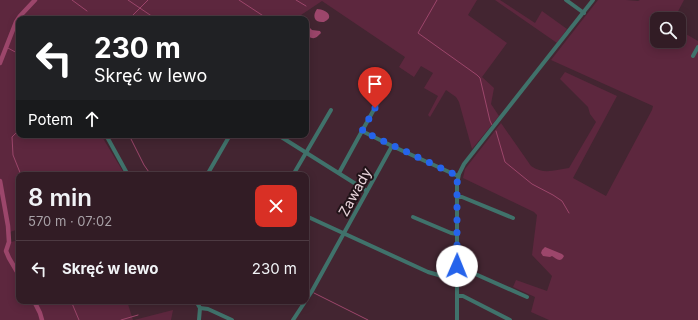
<!DOCTYPE html>
<html lang="pl">
<head>
<meta charset="utf-8">
<style>
  :root { --surface:#321c25; --page:#3a252d; --text:#f1f3f6; --muted:#a8a1a7; --line:#4d3a42 }
  body { margin:0; font-family:Inter,sans-serif; background:var(--page); color:var(--text); height:100vh; display:flex; flex-direction:column; font-size:15px; white-space:nowrap }
  * { box-sizing:border-box; margin:0 }
  p { font-size:13px; color:var(--muted) }
  .icon { flex:none; width:22px; height:22px; fill:none; stroke:currentColor; stroke-width:2; stroke-linecap:round; stroke-linejoin:round }
  .map { position:relative; flex:1; overflow:hidden }
  .drawer { position:absolute; left:16px; top:172px; width:293px; height:132px; display:flex; flex-direction:column; background:var(--surface); border-radius:8px; box-shadow:0 2px 10px #0003,0 0 0 1px var(--line) }
  .drawer>* { flex:none }
  .hud { position:absolute; left:16px; top:16px; width:293px; height:122px; border-radius:8px; box-shadow:0 2px 10px #0003,0 0 0 1px var(--line); background:#202124; color:#fff; overflow:hidden }
  .controls { position:absolute; left:650px; top:12px; display:grid; gap:8px }
  .controls a { display:grid; place-items:center; width:36px; height:36px; border-radius:8px; background:var(--surface); box-shadow:0 2px 10px #0003,0 0 0 1px var(--line); font-size:20px }
  .pin { position:absolute; display:grid; place-items:center; width:34px; height:34px; color:#fff; margin:-41px -17px; border-radius:50% 50% 50% 0; rotate:-45deg; box-shadow:0 0 4px #0007 }
  .pin .icon { rotate:45deg }
  .me { position:absolute; width:44px; margin:-22px; rotate:1deg; stroke-linejoin:round; filter:drop-shadow(0 0 3px #0008) }
  .turn { display:flex; align-items:center; gap:14px; height:84px; padding:0 12px; font-size:18px }
  .turn .icon { width:52px; height:52px; stroke-width:2.5 }
  .turn b { display:block; font-size:28px; line-height:34px }
  .then { display:flex; align-items:center; height:38px; padding:0 12px; background:#0003; gap:8px; font-size:15px }
  .round { display:grid; place-items:center; flex:none; width:42px; height:42px; border-radius:8px; background:var(--page) }
  .summary { display:flex; align-items:center; justify-content:space-between; height:68px; padding:0 12px }
  h1 { font-size:24px; font-weight:600; line-height:30px }
  ul { padding:0; list-style:none }
  li { display:flex; align-items:center; gap:12px; height:56px; padding:0 12px; border-top:1px solid var(--line) }
  li div { flex:1 }
  li b { display:block; font-size:15px }
  li em { font-style:normal }
  .map>svg:first-child { display:block }
  .green { fill:#5d273e }
  .water { fill:#9c466b }
  .lines { fill:none; stroke-linecap:round; stroke-linejoin:round }
  .stream { stroke:#9c466b; stroke-width:1 }
  .river { stroke:#9c466b; stroke-width:4.5 }
  .minor { stroke:#40726b; stroke-width:4 }
  .route { stroke:#2563eb; stroke-width:7; stroke-dasharray:0 12.6 }
  .labels { text-anchor:middle; stroke-width:4; stroke-linejoin:round; paint-order:stroke }
  .street-label { font-size:14px; fill:#e9d4db; stroke:#211318 }
</style>
</head>
<body>
<div class="map">
<svg width="698" height="320" viewBox="0 0 698 320">
  <rect width="100%" height="100%" fill="#432531"/>
  <g class="green">
    <path d="M0 0H477L468 15 507 43 482 77 494 88 491 104 499 116 472 149 459 102 456 97 446 90 430 117 428 115 438 96 424 88 433 73 421 66 414 77 399 67 405 57 322 1 295 19H19V135H101L125 175H19V229L10 232 11 242 19 240V301H99L101 305 115 301H127L133 320H0Z"/>
    <path d="M495 0H500L535 23 542 11 567 29 557 43Z"/>
    <path d="M598 0H626L638 1 640 0H684L674 19H657V41H679V30L698 41V320H549L531 312 535 297 513 287 516 280 547 291 552 276 532 255 537 215 534 212 463 178 465 169 501 123 531 166C544 175 554 170 569 168L596 122 590 114 588 107 560 79 565 72 617 96 573 178 606 196 652 110 653 106 551 60Z"/>
    <path d="M173 310 171 320H134Z"/>
  </g>
  <g class="water">
    <path d="M317 9C321 9 331 12 329 18 328 20 325 21 324 22 314 23 312 16 317 9Z"/>
    <path d="M306 21H308L310 28 312 30 320 31 321 33C315 39 314 40 306 35Z"/>
    <path d="M545 247 562 254 564 256C560 264 556 258 552 256L550 257 543 256 541 253 542 250Z"/>
  </g>
  <g class="lines">
    <g class="stream">
      <path d="M72 0 87 11"/>
      <path d="M128 0 156 19"/>
      <path d="M239 0 268 19"/>
      <path d="M296 0 306 6"/>
      <path d="M437 0 418 33 477 75 480 78 490 121 492 125"/>
      <path d="M129 19 148 0"/>
      <path d="M6 47 19 54"/>
      <path d="M19 130 12 137 13 155 21 175"/>
      <path d="M496 131 505 162 532 184 553 195 562 201 569 213"/>
      <path d="M129 135 144 165 151 175"/>
      <path d="M306 288 310 290"/>
      <path d="M314 293 368 320"/>
      <path d="M71 301 79 320"/>
      <path d="M121 320 138 315"/>
    </g>
    <g class="river">
      <path d="M0 63 16 22 20 16 35 0"/>
      <path d="M0 181 8 226 9 242 6 251 9 258 19 275"/>
      <path d="M34 301 40 313 42 320"/>
    </g>
    <g class="minor">
      <path d="M566 0 584 13"/>
      <path d="M693 56 698 47"/>
      <path d="M106 135 128 175"/>
      <path d="M278 135 367 191"/>
      <path d="M392 146 458 176"/>
      <path d="M339 173 362 131"/>
      <path d="M207 175 230 135"/>
      <path d="M293 175 331 110"/>
      <path d="M457 197H462L513 218"/>
      <path d="M306 216 428 272 442 276 457 277"/>
      <path d="M413 217 451 233 458 234"/>
      <path d="M457 268 464 269 527 297"/>
      <path d="M457 296H463L510 320"/>
      <path d="M196 301 200 308 199 320"/>
      <path d="M200 308 208 309 232 320"/>
      <path d="M293 320 312 291 392 146 362 131 387 86"/>
      <path d="M457 320V184L459 174 464 164 593 0"/>
    </g>
  </g>
  <g class="lines">
    <path class="route" d="M375 108 362 131 458 176 457 184V266"/>
  </g>
  <g class="labels">
    <g class="street-label">
      <text transform="translate(355 192) rotate(-61)" y="5">Zawady</text>
    </g>
  </g>
</svg>
<div class="controls">
<a><svg class="icon" aria-label="search" viewBox="0 0 24 24"><circle cx="10" cy="10" r="6"/><path d="M15 15l6 6"/></svg></a>
</div>
<div class="pin" style="left:375px;top:108px;background:#d93025"><svg class="icon" aria-label="arrive" viewBox="0 0 24 24"><path d="M6 21V4h12l-3 4 3 4H6"/></svg></div>
<svg class="me" style="left:457px;top:266px" viewBox="-20 -20 40 40"><circle r="19" fill="#fff"/><path d="M0-13L10 11 0 6-10 11z" fill="#2563eb"/></svg>
<div class="hud">
<div class="turn"><svg class="icon" aria-label="left" viewBox="0 0 24 24"><path d="M17 20v-9H6M10 6l-5 5 5 5"/></svg><div><b>230 m</b>Skręć w lewo</div></div>
<div class="then">Potem<svg class="icon" aria-label="ahead" viewBox="0 0 24 24"><path d="M12 20V5M6 11l6-6 6 6"/></svg></div>
</div>
<section class="drawer">
<div class="summary"><div><h1>8 min</h1><p>570 m · 07:02</p></div><a class="round" style="background:#d93025;color:#fff"><svg class="icon" aria-label="close" viewBox="0 0 24 24"><path d="M6 6l12 12M18 6L6 18"/></svg></a></div>
<ul>
<li><svg class="icon" aria-label="left" viewBox="0 0 24 24"><path d="M17 20v-9H6M10 6l-5 5 5 5"/></svg><div><b>Skręć w lewo</b></div><em>230 m</em></li>
</ul>
</section>
</div>
</body>
</html>
